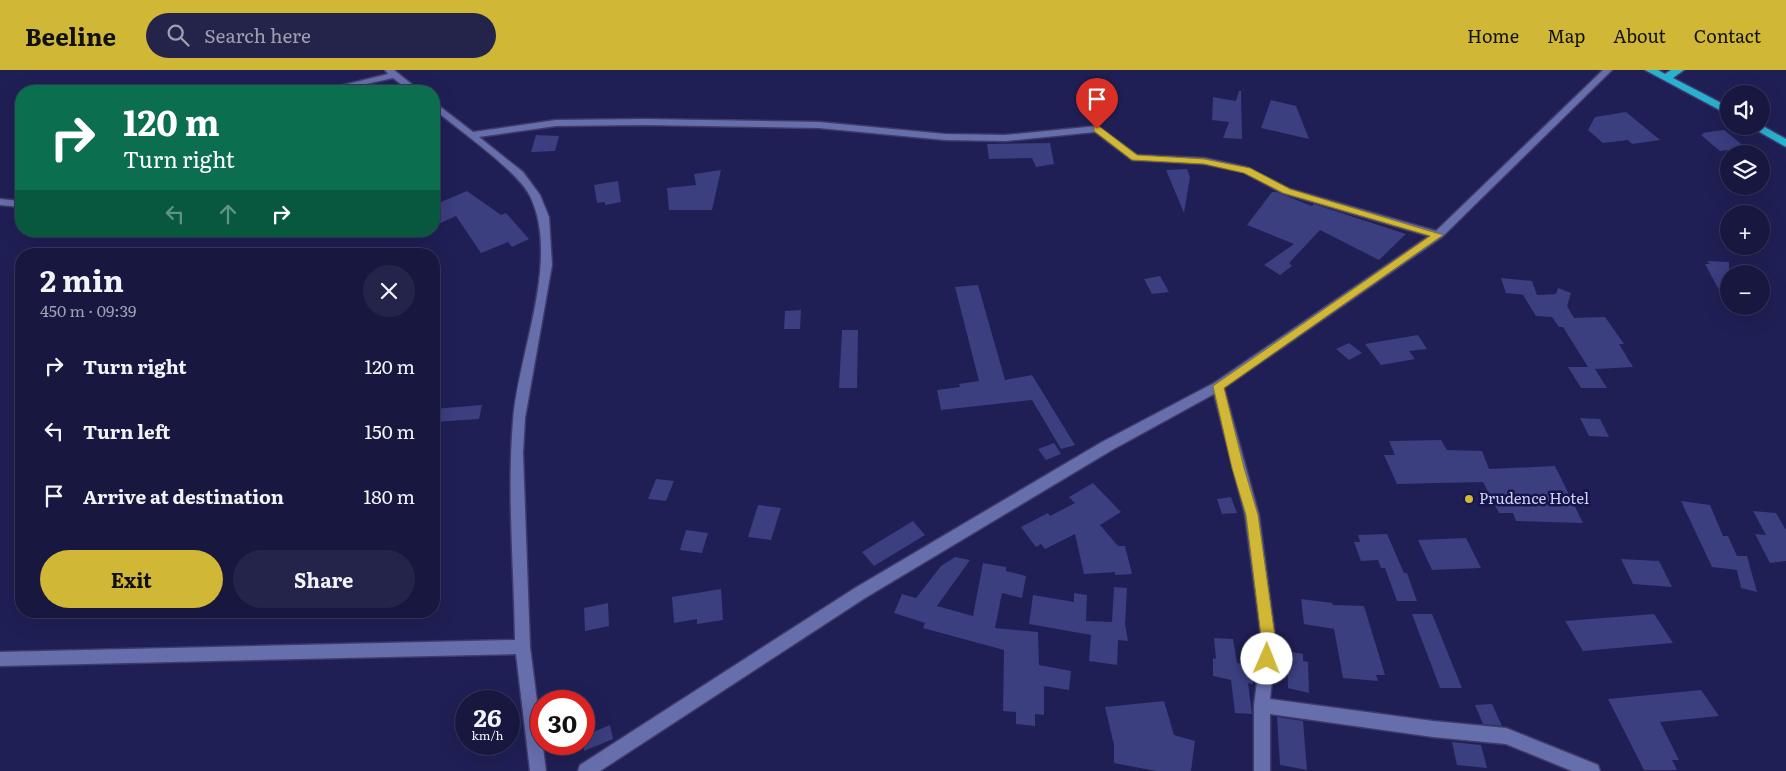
<!DOCTYPE html>
<html lang="en">
<head>
<meta charset="utf-8">
<style>
  :root { --surface:#171740; --page:#24244b; --text:#f1f3f6; --muted:#9e9fb1; --line:#363659; --accent:#d0b736 }
  body { margin:0; font-family:Literata,serif; background:var(--page); color:var(--text); height:100vh; display:flex; flex-direction:column; font-size:19px; white-space:nowrap }
  * { box-sizing:border-box; margin:0 }
  p { font-size:16px; color:var(--muted) }
  .icon { flex:none; width:28px; height:28px; fill:none; stroke:currentColor; stroke-width:2; stroke-linecap:round; stroke-linejoin:round }
  .map { position:relative; flex:1; overflow:hidden }
  .details { position:absolute; left:15px; top:178px; width:425px; height:370px; display:flex; flex-direction:column; background:var(--surface); border-radius:20px; box-shadow:0 5px 20px #0002,0 0 0 1px var(--line) }
  .details>* { flex:none }
  .guide { position:absolute; left:15px; top:15px; width:425px; height:152px; border-radius:20px; box-shadow:0 5px 20px #0002,0 0 0 1px var(--line); background:#0b6e4f; color:#fff; overflow:hidden }
  .fabs { position:absolute; left:1720px; top:15px; display:grid; gap:10px }
  .fabs a { display:grid; place-items:center; width:50px; height:50px; border-radius:50%; background:var(--surface); box-shadow:0 5px 20px #0002,0 0 0 1px var(--line); font-size:25px }
  .speed { position:absolute; left:455px; top:620px; display:flex; gap:10px; font-size:25px; font-weight:700; text-align:center }
  .speed>* { display:grid; place-content:center; width:65px; height:65px; border-radius:50%; background:var(--surface); box-shadow:0 5px 20px #0002,0 0 0 1px var(--line); line-height:1 }
  .speed small { font-size:12px; font-weight:400 }
  .speed .limit { border:8px solid #d22; background:#fff; color:#111 }
  .pin { position:absolute; display:grid; place-items:center; width:42px; height:42px; color:#fff; margin:-51px -21px; border-radius:50% 50% 50% 0; rotate:-45deg; box-shadow:0 0 5px #0007 }
  .pin .icon { rotate:45deg }
  .me { position:absolute; width:55px; margin:-28px; rotate:1deg; stroke-linejoin:round; filter:drop-shadow(0 0 4px #0008) }
  .turn { display:flex; align-items:center; gap:18px; height:105px; padding:0 25px; font-size:22px }
  .turn .icon { width:65px; height:65px; stroke-width:2.5 }
  .turn b { display:block; font-size:35px; line-height:42px }
  .lanes { display:flex; align-items:center; height:48px; padding:0 25px; background:#0003; justify-content:center; gap:25px; direction:ltr }
  .lanes .off { opacity:.35 }
  .round { display:grid; place-items:center; flex:none; width:52px; height:52px; border-radius:26px; background:var(--page) }
  .headline { display:flex; align-items:center; justify-content:space-between; height:85px; padding:0 25px }
  h1 { font-size:30px; font-weight:700; line-height:38px }
  .cta { display:flex; gap:10px; margin-top:auto; padding:10px 25px }
  .cta a { flex:1; height:58px; border-radius:30px; background:var(--accent); color:#111; font-size:20px; font-weight:700; line-height:58px; text-align:center }
  .cta a+a { background:var(--page); color:var(--text) }
  ul { padding:0; list-style:none }
  li { display:flex; align-items:center; gap:15px; height:65px; padding:0 25px }
  li div { flex:1 }
  li b { display:block; font-size:19px }
  li em { font-style:normal }
  header { display:flex; align-items:center; gap:30px; box-sizing:border-box; height:70px; padding:0 25px; background:var(--accent); color:#111 }
  header strong { font-size:24px }
  nav { display:flex; gap:28px; margin-inline-start:auto; font-size:18px }
  .search { width:350px; height:45px; background:var(--page); display:flex; align-items:center; gap:12px; box-sizing:border-box; padding:0 18px; border-radius:28px; color:var(--muted); font-size:19px }
  .map>svg:first-child { display:block }
  .building { fill:#3b3e7f }
  .lines { fill:none; stroke-linecap:round; stroke-linejoin:round }
  .street-casing { stroke:#3e3a6a; stroke-width:3 }
  .highway-casing { stroke:#3e3a6a; stroke-width:3 }
  .street { fill:#676eac; fill-rule:evenodd }
  .highway { fill:#28b1d0; fill-rule:evenodd }
  .route { fill:#d0b736; stroke:#877723 }
  .poi-dot { fill:#d0b736; stroke:#16144a; stroke-width:2 }
  .labels { text-anchor:middle; stroke-width:5; stroke-linejoin:round; paint-order:stroke }
  .poi-label { font-size:15px; fill:#ced3f6; stroke:#16144a; text-anchor:start }
</style>
</head>
<body>
<header>
<strong>Beeline</strong>
<div class="search"><svg class="icon" aria-label="search" viewBox="0 0 24 24"><circle cx="10" cy="10" r="6"/><path d="M15 15l6 6"/></svg>Search here</div>
<nav><a>Home</a><a>Map</a><a>About</a><a>Contact</a></nav>
</header>
<div class="map">
<svg width="1786" height="701" viewBox="0 0 1786 701">
  <rect width="100%" height="100%" fill="#1f1f55"/>
  <g class="building">
    <path d="M1239 21H1241L1242 69 1223 68 1229 52 1212 50 1213 27 1236 31Z"/>
    <path d="M1271 30 1296 36 1309 69 1261 58Z"/>
    <path d="M1626 42 1660 70 1632 74 1628 70 1603 73 1588 60 1595 47Z"/>
    <path d="M1724 60 1746 78 1720 81 1701 65 1704 64 1702 63Z"/>
    <path d="M536 65 559 66 555 81 531 82Z"/>
    <path d="M1050 73 1054 94 1036 97 1032 88 989 89 987 74Z"/>
    <path d="M1187 99 1190 107 1184 143 1166 100Z"/>
    <path d="M721 100 712 140H669L667 118 696 115 694 104Z"/>
    <path d="M618 111 621 132 605 135V132L597 133 594 115Z"/>
    <path d="M467 121 501 145 506 143 529 169 512 177 508 172 481 183 456 146 434 156V135Z"/>
    <path d="M1272 122H1276L1312 136 1314 134 1329 139 1406 164 1379 190 1320 160 1289 193 1292 196 1280 205 1264 195 1294 174 1247 155Z"/>
    <path d="M1707 191 1729 192V238L1705 194H1710Z"/>
    <path d="M1160 206 1169 222 1152 224 1144 209Z"/>
    <path d="M1501 208 1532 211 1537 225 1556 224 1558 218 1571 223 1567 236 1574 248 1605 247 1624 274H1619L1633 297 1595 299 1607 318H1581L1568 297H1588L1563 257H1559L1552 247 1536 246 1523 225H1527L1506 223Z"/>
    <path d="M978 215 1005 310 1032 305 1075 375 1061 379 1032 330 941 340 937 320 960 317 959 314 979 311 955 217Z"/>
    <path d="M801 240 800 259H784L785 241Z"/>
    <path d="M842 260H858L857 318H839Z"/>
    <path d="M1418 265 1427 279 1409 281 1415 289 1404 291 1381 295 1365 274Z"/>
    <path d="M1349 273 1362 283 1349 290 1336 279Z"/>
    <path d="M482 335 479 349 434 352V339Z"/>
    <path d="M1580 348 1600 349 1609 367 1589 366Z"/>
    <path d="M1441 370 1447 380 1482 381 1489 399 1555 396 1583 453 1516 451 1513 443H1499L1483 412 1397 414 1384 385H1395L1389 371Z"/>
    <path d="M1054 373 1061 384 1046 390 1038 379Z"/>
    <path d="M656 409 674 411 666 431 648 429Z"/>
    <path d="M1093 413 1121 442 1100 455 1118 476H1125L1132 504 1115 505V502L1084 504 1075 464 1045 479 1041 474 1036 477 1021 457 1048 443 1050 446 1075 433 1069 427Z"/>
    <path d="M1231 427 1237 443 1222 444 1217 429Z"/>
    <path d="M1681 431 1710 435 1723 466H1728L1737 486H1747L1757 522 1741 518 1737 500 1712 497Z"/>
    <path d="M758 435 781 438 771 470 748 467Z"/>
    <path d="M1753 441 1776 443 1786 460V491L1770 493 1755 464 1766 465Z"/>
    <path d="M913 451 925 465 874 496 862 482Z"/>
    <path d="M686 460 708 463 702 483 680 480Z"/>
    <path d="M1387 464 1404 503H1407L1417 531H1397L1385 498H1381L1378 490 1361 491 1354 472H1360L1358 465Z"/>
    <path d="M1466 468 1481 498 1432 500 1418 470Z"/>
    <path d="M955 487 970 490 937 536 973 546 983 493 1006 497V501L1026 506 1022 528 1002 523 995 558 1038 562 1039 595 1071 601 1069 620 1044 616V645L1035 644V656L1016 654V642L1003 641 1004 580 923 558 925 553 894 543 902 524 916 528 941 496Z"/>
    <path d="M1621 489 1659 491 1672 517 1633 514Z"/>
    <path d="M1114 517 1127 518 1125 554 1128 571 1118 570 1117 595 1089 591 1091 565 1029 554 1033 525 1074 532V523L1087 525 1086 551 1112 552Z"/>
    <path d="M721 519 723 550 697 554V549L674 553 672 527Z"/>
    <path d="M1301 529 1332 533 1333 535 1364 536 1385 605H1376L1378 611 1343 608 1334 559 1304 554Z"/>
    <path d="M608 533 609 556 585 561 584 538Z"/>
    <path d="M1412 544H1432L1462 618H1440Z"/>
    <path d="M1654 544 1673 573 1583 581 1565 551Z"/>
    <path d="M1214 568 1233 569 1237 593 1253 596V614L1248 613 1252 644 1235 643 1231 610 1213 606V588L1216 589Z"/>
    <path d="M1287 581 1303 584V591L1308 592 1309 623 1288 618Z"/>
    <path d="M1701 620 1719 646 1660 652 1679 690H1672L1677 700H1644L1608 629Z"/>
    <path d="M1164 631 1174 665 1195 671 1191 701H1156L1114 693V675L1105 637Z"/>
    <path d="M1492 634 1502 656 1483 654 1475 635Z"/>
    <path d="M1277 647 1303 651 1307 700 1280 695Z"/>
    <path d="M610 655 613 669 584 681V666Z"/>
    <path d="M1452 672 1481 675 1487 698 1457 695Z"/>
  </g>
  <g class="lines">
    <g class="street-casing">
      <g id="street">
        <path d="M385 0H394L420 21H410L393 8 335 21H319L388 4Z"/>
        <path d="M1603 0H1612L1442 167 1224 318 1259 445 1276 574 1270 629 1433 651 1506 658 1598 695 1600 701H1572L1506 674 1433 667 1270 644V701H1254V635L1262 574 1245 445 1214 324 1112 380 865 528 600 701H578L580 695 855 518 1102 372 1214 313 1429 166 1282 123 1243 102 1205 94 1132 90 1095 62 1005 71 945 70 819 58 644 55 556 56 479 67 523 102 540 125 549 147 552 195 525 348 523 383 530 577 546 701H530L516 584 0 596V582L515 570C514 498 507 423 513 351 518 283 560 192 531 128 519 101 458 60 434 39V32L473 62 556 50 644 49 819 52 945 64 1005 65 1097 56 1137 85 1205 88 1246 97 1290 119 1436 161Z"/>
        <path d="M0 129 21 131V137L0 135Z"/>
      </g>
    </g>
    <g class="highway-casing">
      <g id="highway">
        <path d="M1645 0H1658L1665 4 1671 0H1684L1673 8 1729 37V45Z"/>
        <path d="M1761 55 1786 69V77L1749 56Z"/>
      </g>
    </g>
    <use href="#street" class="street"/>
    <use href="#highway" class="highway"/>
  </g>
  <path class="route" d="M1094 57H1100L1137 85 1204 89 1250 98 1290 119 1443 165 1224 318 1244 398 1258 445 1276 574 1272 594 1267 595 1262 594 1260 589 1262 574 1246 445 1232 398 1213 316 1430 166 1283 123 1244 103 1204 94 1132 90 1094 61Z"/>
  <circle class="poi-dot" cx="1469" cy="429" r="5"/>
  <g class="labels">
    <g class="poi-label">
      <text x="1479" y="434">Prudence Hotel</text>
    </g>
  </g>
</svg>
<div class="fabs">
<a><svg class="icon" aria-label="sound" viewBox="0 0 24 24"><path d="M4 9h4l5-4v14l-5-4H4zM17 9q2 3 0 6"/></svg></a>
<a><svg class="icon" aria-label="layers" viewBox="0 0 24 24"><path d="M12 4l9 5-9 5-9-5zM3 14l9 5 9-5"/></svg></a>
<a>+</a>
<a>−</a>
</div>
<div class="speed"><div>26<small>km/h</small></div><div class="limit">30</div></div>
<div class="pin" style="left:1097px;top:59px;background:#d93025"><svg class="icon" aria-label="arrive" viewBox="0 0 24 24"><path d="M6 21V4h12l-3 4 3 4H6"/></svg></div>
<svg class="me" style="left:1267px;top:589px" viewBox="-20 -20 40 40"><circle r="19" fill="#fff"/><path d="M0-13L10 11 0 6-10 11z" fill="#d0b736"/></svg>
<div class="guide">
<div class="turn"><svg class="icon" aria-label="right" viewBox="0 0 24 24"><path d="M7 20v-9h11M14 6l5 5-5 5"/></svg><div><b>120 m</b>Turn right</div></div>
<div class="lanes"><svg class="icon off" aria-label="left" viewBox="0 0 24 24"><path d="M17 20v-9H6M10 6l-5 5 5 5"/></svg><svg class="icon off" aria-label="ahead" viewBox="0 0 24 24"><path d="M12 20V5M6 11l6-6 6 6"/></svg><svg class="icon" aria-label="right" viewBox="0 0 24 24"><path d="M7 20v-9h11M14 6l5 5-5 5"/></svg></div>
</div>
<section class="details">
<div class="headline"><div><h1>2 min</h1><p>450 m · 09:39</p></div><a class="round"><svg class="icon" aria-label="close" viewBox="0 0 24 24"><path d="M6 6l12 12M18 6L6 18"/></svg></a></div>
<ul>
<li><svg class="icon" aria-label="right" viewBox="0 0 24 24"><path d="M7 20v-9h11M14 6l5 5-5 5"/></svg><div><b>Turn right</b></div><em>120 m</em></li>
<li><svg class="icon" aria-label="left" viewBox="0 0 24 24"><path d="M17 20v-9H6M10 6l-5 5 5 5"/></svg><div><b>Turn left</b></div><em>150 m</em></li>
<li><svg class="icon" aria-label="arrive" viewBox="0 0 24 24"><path d="M6 21V4h12l-3 4 3 4H6"/></svg><div><b>Arrive at destination</b></div><em>180 m</em></li>
</ul>
<div class="cta"><a>Exit</a><a>Share</a></div>
</section>
</div>
</body>
</html>
